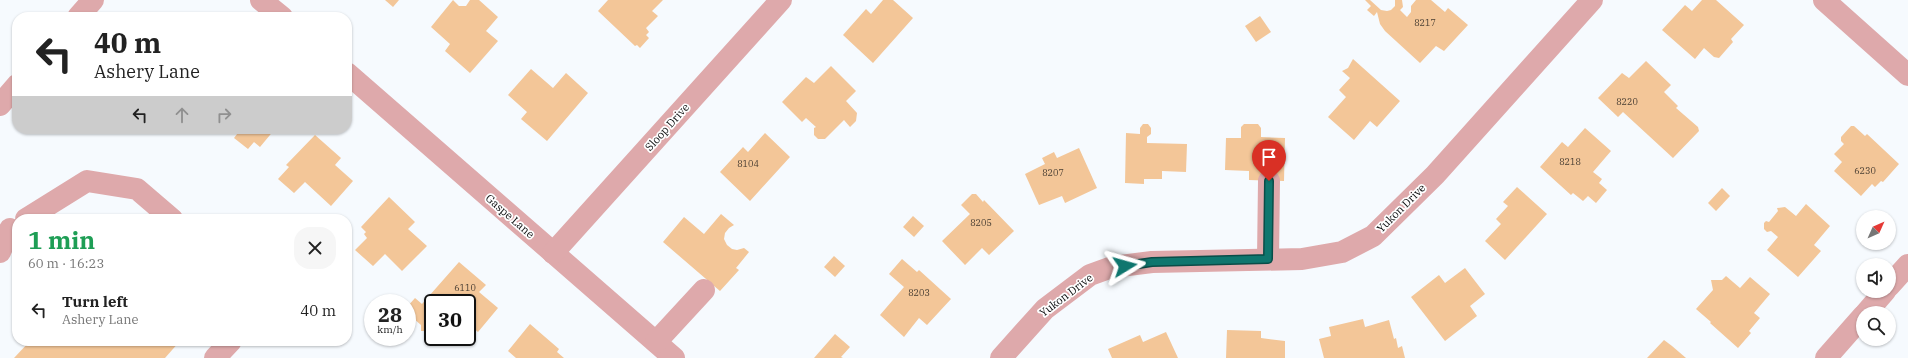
<!DOCTYPE html>
<html lang="en">
<head>
<meta charset="utf-8">
<style>
  :root { --surface:#fff; --page:#f6f6f6; --text:#222; --muted:#767676 }
  body { margin:0; font-family:"IBM Plex Serif",serif; background:var(--page); color:var(--text); height:100vh; display:flex; flex-direction:column; font-size:15px; white-space:nowrap }
  * { box-sizing:border-box; margin:0 }
  p { font-size:13px; color:var(--muted) }
  .icon { flex:none; width:22px; height:22px; fill:none; stroke:currentColor; stroke-width:2; stroke-linecap:round; stroke-linejoin:round }
  .map { position:relative; flex:1; overflow:hidden }
  .side { position:absolute; left:12px; top:214px; width:340px; height:132px; display:flex; flex-direction:column; background:var(--surface); border-radius:16px; box-shadow:0 1px 3px #0004 }
  .side>* { flex:none }
  .hud { position:absolute; left:12px; top:12px; width:340px; height:122px; border-radius:16px; box-shadow:0 1px 3px #0004; background:#fff; color:var(--text); overflow:hidden }
  .needle { width:26px; rotate:45deg }
  .buttons { position:absolute; left:1856px; top:210px; display:grid; gap:8px }
  .buttons a { display:grid; place-items:center; width:40px; height:40px; border-radius:50%; background:var(--surface); box-shadow:0 1px 3px #0004; font-size:20px }
  .speed { position:absolute; left:364px; top:294px; display:flex; gap:8px; font-size:20px; font-weight:700; text-align:center }
  .speed>* { display:grid; place-content:center; width:52px; height:52px; border-radius:50%; background:var(--surface); box-shadow:0 1px 3px #0004; line-height:1 }
  .speed small { font-size:10px; font-weight:400 }
  .speed .limit { border:2px solid #111; border-radius:6px; background:#fff; color:#111 }
  .pin { position:absolute; display:grid; place-items:center; width:34px; height:34px; color:#fff; margin:-41px -17px; border-radius:50% 50% 50% 0; rotate:-45deg; box-shadow:0 0 4px #0007 }
  .pin .icon { rotate:45deg }
  .me { position:absolute; width:44px; margin:-22px; rotate:82deg; stroke-linejoin:round; filter:drop-shadow(0 0 3px #0008) }
  .turn { display:flex; align-items:center; gap:14px; height:84px; padding:0 16px; font-size:18px }
  .turn .icon { width:52px; height:52px; stroke-width:2.5 }
  .turn b { display:block; font-size:28px; line-height:34px }
  .lanes { display:flex; align-items:center; height:38px; padding:0 16px; background:#0003; justify-content:center; gap:20px; direction:ltr }
  .lanes .off { opacity:.35 }
  .round { display:grid; place-items:center; flex:none; width:42px; height:42px; border-radius:16px; background:var(--page) }
  .head { display:flex; align-items:center; justify-content:space-between; height:68px; padding:0 16px }
  h1 { font-size:24px; font-weight:700; line-height:30px; color:#1e9e55 }
  ul { padding:0; list-style:none }
  li { display:flex; align-items:center; gap:12px; height:56px; padding:0 16px }
  li div { flex:1 }
  li b { display:block; font-size:15px }
  li em { font-style:normal }
  .map>svg:first-child { display:block }
  .building { fill:#f3c698 }
  .lines { fill:none; stroke-linecap:round; stroke-linejoin:round }
  .minor { stroke:#dea9ab; stroke-width:22 }
  .route-casing { stroke:#0a4d48; stroke-width:10 }
  .route { stroke:#0f766e; stroke-width:7 }
  .labels { text-anchor:middle; stroke-width:3.5; stroke-linejoin:round; paint-order:stroke }
  .number-label { font-size:9px; fill:#463c31 }
  .street-label { font-size:11px; fill:#0c0e0f; stroke:#fff }
</style>
</head>
<body>
<div class="map">
<svg width="1908" height="358" viewBox="0 0 1908 358">
  <rect width="100%" height="100%" fill="#f6fafe"/>
  <g class="building">
    <path d="M385 0H399L393 7Z"/>
    <path d="M453 0 459 6H466L470 0H479L498 17 486 31 498 41 470 73 445 51 450 44 431 27Z"/>
    <path d="M608 0H663L652 11 658 16 646 28 649 32 646 35 649 38 640 48 637 45 635 46 598 11Z"/>
    <path d="M883 0H893L913 18 873 63 843 35 866 9 871 14Z"/>
    <path d="M1365 0H1370L1381 10 1387 11 1391 10 1395 6V0H1402L1403 7 1400 10 1407 17 1411 12V6L1416 0H1431L1445 12 1448 8 1468 25 1444 51 1436 46 1420 63 1385 31 1380 24 1377 12 1374 16 1367 10 1371 6Z"/>
    <path d="M1702 0H1716L1744 25 1731 39 1733 42 1719 58 1714 57 1704 48 1695 59 1662 30 1685 5 1692 11Z"/>
    <path d="M1260 16 1271 32 1256 42 1245 26Z"/>
    <path d="M1353 59 1400 101 1377 127 1370 121 1354 140 1328 117 1346 97 1339 90 1350 78 1342 71 1348 68Z"/>
    <path d="M1646 61 1671 85 1664 92 1678 106 1676 108 1698 127 1699 131 1673 158 1623 112 1618 117 1598 98 1622 73 1629 78Z"/>
    <path d="M831 66 856 91 846 101 857 113 856 121 850 127 844 120 825 139H818L814 135V128L816 127 806 118 802 122 782 102 806 77 814 83Z"/>
    <path d="M531 69 553 88 566 73 588 93 547 141 521 119 527 112 508 95Z"/>
    <path d="M1143 124H1148L1151 128V134L1147 137V143L1187 144 1186 172 1162 171V179H1144V184L1125 183 1126 133 1140 134V128Z"/>
    <path d="M1244 124H1258L1261 128V137L1285 138 1284 181 1249 180V171L1225 170 1226 138H1241V127Z"/>
    <path d="M1851 126H1854L1865 136 1867 134 1899 164 1883 182 1881 181 1875 187 1872 184 1861 196 1834 171 1842 162 1834 154 1844 144 1841 141V137Z"/>
    <path d="M1585 128 1611 151 1593 172 1602 179 1599 183 1607 190 1596 203 1588 196 1583 201 1573 193 1571 195 1540 167 1562 142 1568 147Z"/>
    <path d="M241 129H248L253 134 256 130 254 129H275L260 147 254 142 248 149 234 138Z"/>
    <path d="M765 133 790 157 750 201 720 172 743 147 748 152Z"/>
    <path d="M315 135 341 158 335 165 353 181 331 206 305 182 294 193 278 179 289 167 286 165Z"/>
    <path d="M1079 148 1097 188 1065 203 1062 196 1039 205 1025 174 1045 164 1042 158 1054 152 1057 158Z"/>
    <path d="M1517 187 1547 214 1505 260 1485 241 1501 224 1496 219 1508 206 1503 202Z"/>
    <path d="M1722 188 1730 196 1716 211 1708 203Z"/>
    <path d="M972 194H976L983 202 984 200 1014 231 989 255 982 248 965 265 942 241 970 214 961 205Z"/>
    <path d="M389 197 415 222 408 229 427 246 402 271 385 254 373 266 355 250 367 238 364 234 366 232 361 227Z"/>
    <path d="M1806 204 1830 226 1814 245 1821 251 1798 277 1767 250 1778 237 1771 231 1767 232 1764 229V223L1766 221 1769 222 1778 211 1777 208 1785 207 1796 216Z"/>
    <path d="M721 214 734 225 729 228 725 233 724 239 727 245 732 249 737 250 744 248 749 252 736 268 739 270 720 291 663 242 684 217 704 234Z"/>
    <path d="M913 216 924 226 914 237 903 227Z"/>
    <path d="M834 256 845 266 835 277 824 267Z"/>
    <path d="M902 259 917 272 919 270 951 299 927 325 919 318 904 337 880 315 904 287 889 274Z"/>
    <path d="M459 262 486 285 479 292 498 308 478 332 467 323V303H433V318L428 331H421V325L413 318 414 316 407 310V307L415 298 422 304Z"/>
    <path d="M1465 268 1485 294 1470 306 1477 316 1445 341 1411 297 1439 275 1445 283Z"/>
    <path d="M1726 276 1740 288 1750 277 1770 294 1754 313 1760 318 1749 331 1751 333 1738 348 1710 323 1711 322 1696 309 1713 290 1711 280H1722Z"/>
    <path d="M1363 319 1365 327 1389 320 1394 339 1396 338 1398 348 1402 346 1405 358H1324L1319 339 1331 336 1329 327Z"/>
    <path d="M530 324 559 349 557 352 564 358H516L508 351Z"/>
    <path d="M1227 330 1261 331V338L1285 341V358H1226Z"/>
    <path d="M1166 332 1178 358H1112L1108 349 1140 335 1143 342Z"/>
    <path d="M835 334 850 347 841 357 843 358H814Z"/>
    <path d="M1664 340 1672 346 1686 358H1647Z"/>
    <path d="M30 341H180L165 358H14Z"/>
  </g>
  <g class="lines">
    <g class="minor">
      <path d="M261 0 282 17"/>
      <path d="M1824 0 1908 75"/>
      <path d="M78 17 93 0"/>
      <path d="M347 73 674 358"/>
      <path d="M0 105 17 85"/>
      <path d="M26 219 87 181 137 189 172 219"/>
      <path d="M0 252 10 229"/>
      <path d="M553 253 781 0"/>
      <path d="M1268 259 1269 181"/>
      <path d="M1889 286 1908 265"/>
      <path d="M1866 313 1885 291"/>
      <path d="M656 342 704 290"/>
      <path d="M215 358 231 341"/>
      <path d="M1001 358 1045 309 1090 275 1112 267 1152 262 1302 259 1342 252 1373 236 1435 175 1592 0"/>
      <path d="M1826 358 1863 316"/>
    </g>
  </g>
  <g class="lines">
    <g class="route-casing">
      <path id="route" d="M1125 266 1152 262 1268 259 1269 181"/>
    </g>
    <use href="#route" class="route"/>
  </g>
  <g class="labels">
    <g class="number-label">
      <text x="1425" y="26">8217</text>
      <text x="1627" y="105">8220</text>
      <text x="1570" y="165">8218</text>
      <text x="748" y="167">8104</text>
      <text x="1865" y="174">6230</text>
      <text x="1053" y="176">8207</text>
      <text x="981" y="226">8205</text>
      <text x="465" y="291">6110</text>
      <text x="919" y="296">8203</text>
    </g>
    <g class="street-label">
      <text transform="translate(667 127) rotate(-48)" y="4">Sloop Drive</text>
      <text transform="translate(1401 208) rotate(-45)" y="4">Yukon Drive</text>
      <text transform="translate(510 216) rotate(41)" y="4">Gaspe Lane</text>
      <text transform="translate(1066 295) rotate(-37)" y="4">Yukon Drive</text>
    </g>
  </g>
</svg>
<div class="buttons">
<a><svg class="needle" viewBox="-14 -14 28 28"><path d="M0-13l5 13h-10z" fill="#e53935"/><path d="M0 13l5-13h-10z" fill="#767676"/></svg></a>
<a><svg class="icon" aria-label="sound" viewBox="0 0 24 24"><path d="M4 9h4l5-4v14l-5-4H4zM17 9q2 3 0 6"/></svg></a>
<a><svg class="icon" aria-label="search" viewBox="0 0 24 24"><circle cx="10" cy="10" r="6"/><path d="M15 15l6 6"/></svg></a>
</div>
<div class="speed"><div>28<small>km/h</small></div><div class="limit">30</div></div>
<div class="pin" style="left:1269px;top:181px;background:#d93025"><svg class="icon" aria-label="arrive" viewBox="0 0 24 24"><path d="M6 21V4h12l-3 4 3 4H6"/></svg></div>
<svg class="me" style="left:1125px;top:266px" viewBox="-20 -20 40 40"><path d="M0-17L14 15 0 8-14 15z" fill="#0f766e" stroke="#fff" stroke-width="4"/></svg>
<div class="hud">
<div class="turn"><svg class="icon" aria-label="left" viewBox="0 0 24 24"><path d="M17 20v-9H6M10 6l-5 5 5 5"/></svg><div><b>40 m</b>Ashery Lane</div></div>
<div class="lanes"><svg class="icon" aria-label="left" viewBox="0 0 24 24"><path d="M17 20v-9H6M10 6l-5 5 5 5"/></svg><svg class="icon off" aria-label="ahead" viewBox="0 0 24 24"><path d="M12 20V5M6 11l6-6 6 6"/></svg><svg class="icon off" aria-label="right" viewBox="0 0 24 24"><path d="M7 20v-9h11M14 6l5 5-5 5"/></svg></div>
</div>
<section class="side">
<div class="head"><div><h1>1 min</h1><p>60 m · 16:23</p></div><a class="round"><svg class="icon" aria-label="close" viewBox="0 0 24 24"><path d="M6 6l12 12M18 6L6 18"/></svg></a></div>
<ul>
<li><svg class="icon" aria-label="left" viewBox="0 0 24 24"><path d="M17 20v-9H6M10 6l-5 5 5 5"/></svg><div><b>Turn left</b><p>Ashery Lane</p></div><em>40 m</em></li>
</ul>
</section>
</div>
</body>
</html>
